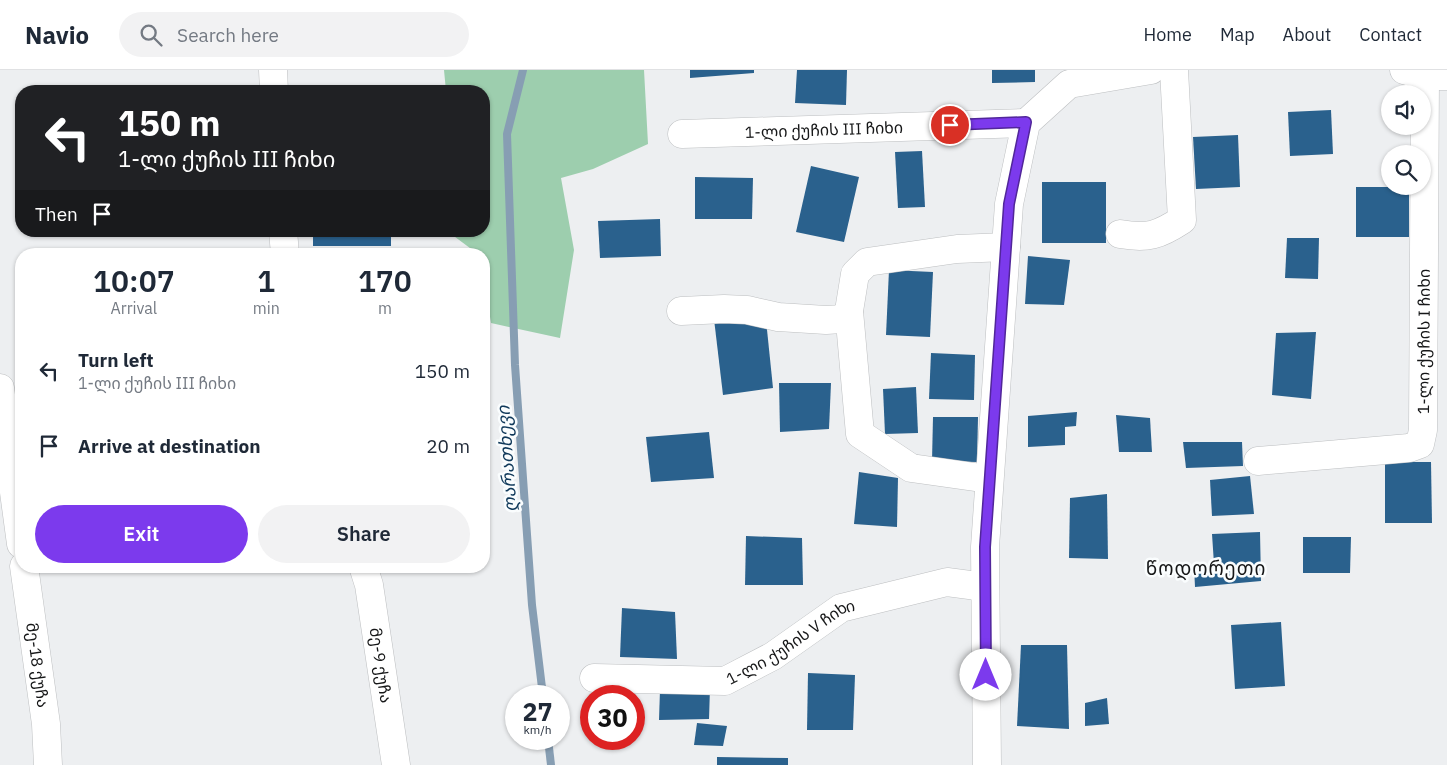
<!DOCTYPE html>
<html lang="en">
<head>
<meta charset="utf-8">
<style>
  :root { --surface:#fff; --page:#f2f2f3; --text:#1f2937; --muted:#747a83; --line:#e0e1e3; --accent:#7c3aed }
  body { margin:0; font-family:"IBM Plex Sans","Noto Sans Georgian",sans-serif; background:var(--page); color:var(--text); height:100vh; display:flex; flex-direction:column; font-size:19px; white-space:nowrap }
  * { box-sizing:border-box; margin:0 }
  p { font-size:16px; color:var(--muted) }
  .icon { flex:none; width:28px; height:28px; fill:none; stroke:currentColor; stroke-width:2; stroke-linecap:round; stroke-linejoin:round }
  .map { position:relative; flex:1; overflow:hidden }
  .drawer { position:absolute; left:15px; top:178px; width:475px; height:325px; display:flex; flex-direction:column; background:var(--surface); border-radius:20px; box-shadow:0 1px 4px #0004 }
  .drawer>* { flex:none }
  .hud { position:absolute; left:15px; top:15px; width:475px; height:152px; border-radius:20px; box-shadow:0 1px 4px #0004; background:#202124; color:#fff; overflow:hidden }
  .controls { position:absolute; left:1381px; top:15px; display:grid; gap:10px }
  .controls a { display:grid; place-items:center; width:50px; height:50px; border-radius:50%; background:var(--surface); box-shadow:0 1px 4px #0004; font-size:25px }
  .speed { position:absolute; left:505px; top:615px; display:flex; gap:10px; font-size:25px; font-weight:700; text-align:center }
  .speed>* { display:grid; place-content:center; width:65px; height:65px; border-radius:50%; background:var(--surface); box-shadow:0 1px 4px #0004; line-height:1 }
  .speed small { font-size:12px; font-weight:400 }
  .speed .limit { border:8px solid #d22; background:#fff; color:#111 }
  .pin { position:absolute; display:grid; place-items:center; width:42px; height:42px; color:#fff; margin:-21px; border:2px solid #fff; border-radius:50%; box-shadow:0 1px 5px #0007 }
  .me { position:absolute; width:55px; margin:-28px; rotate:0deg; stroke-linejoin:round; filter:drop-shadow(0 0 4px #0008) }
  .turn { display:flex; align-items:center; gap:18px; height:105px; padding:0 20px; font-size:22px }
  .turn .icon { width:65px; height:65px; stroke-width:2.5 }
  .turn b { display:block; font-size:35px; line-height:42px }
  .then { display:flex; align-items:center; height:48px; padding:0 20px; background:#0003; gap:10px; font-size:19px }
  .eta { display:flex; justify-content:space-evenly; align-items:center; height:85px; text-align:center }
  .eta b { font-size:30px; font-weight:600; line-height:35px }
  .button { display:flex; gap:10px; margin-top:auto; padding:10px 20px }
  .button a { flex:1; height:58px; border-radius:30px; background:var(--accent); color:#fff; font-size:20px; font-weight:600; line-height:58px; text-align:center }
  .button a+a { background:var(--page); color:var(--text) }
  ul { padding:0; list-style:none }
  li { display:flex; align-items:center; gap:15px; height:75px; padding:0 20px }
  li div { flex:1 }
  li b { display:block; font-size:19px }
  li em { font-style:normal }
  header { display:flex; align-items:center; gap:30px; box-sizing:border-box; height:70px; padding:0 25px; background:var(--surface); border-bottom:1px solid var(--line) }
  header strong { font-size:24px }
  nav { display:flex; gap:28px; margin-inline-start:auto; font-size:18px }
  .search { width:350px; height:45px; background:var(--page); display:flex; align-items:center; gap:12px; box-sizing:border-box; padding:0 18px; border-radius:28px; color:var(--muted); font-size:19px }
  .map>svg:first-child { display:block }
  .green { fill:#9dceae }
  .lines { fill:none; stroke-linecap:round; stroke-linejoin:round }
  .stream { stroke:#879eb3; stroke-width:8 }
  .building { fill:#2a618d }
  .minor-casing { stroke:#bdbfc1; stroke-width:29 }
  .minor { stroke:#fff; stroke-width:28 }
  .route-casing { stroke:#51269a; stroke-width:12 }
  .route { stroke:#7c3aed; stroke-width:9 }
  .labels { text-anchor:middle; stroke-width:5; stroke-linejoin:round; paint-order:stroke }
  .street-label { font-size:16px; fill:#161718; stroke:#fafdfe }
  .water-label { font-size:18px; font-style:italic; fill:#10395a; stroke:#fafdfe }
  .quarter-label { font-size:19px; letter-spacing:1px; fill:#161718; stroke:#fafdfe }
</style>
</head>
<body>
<header>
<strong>Navio</strong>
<div class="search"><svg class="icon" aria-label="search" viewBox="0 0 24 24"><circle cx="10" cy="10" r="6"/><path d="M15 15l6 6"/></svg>Search here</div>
<nav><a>Home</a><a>Map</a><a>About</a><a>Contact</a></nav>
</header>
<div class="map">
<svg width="1447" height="695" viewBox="0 0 1447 695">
  <rect width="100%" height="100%" fill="#edeff1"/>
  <path class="green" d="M444 0H644L648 74 593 99 561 108 574 180 560 268 491 253 484 210V184H478L447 161H484V21H446Z"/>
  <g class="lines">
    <g class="stream">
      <path d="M523 0 507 64 515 295 532 535 543 626"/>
      <path d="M548 669 551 695"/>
    </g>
  </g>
  <g class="building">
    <path d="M690 0H754V3L690 8Z"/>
    <path d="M797 0H847L846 35 795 33Z"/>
    <path d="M992 0H1035V12L992 13Z"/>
    <path d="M1331 40 1333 84 1290 86 1288 42Z"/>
    <path d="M1238 65 1240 117 1196 119 1193 67Z"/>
    <path d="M922 81 925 137 898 138 895 82Z"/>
    <path d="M811 96 859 107 844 172 796 162Z"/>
    <path d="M695 107 753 108 752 149H695Z"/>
    <rect x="1042" y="112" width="64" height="61"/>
    <rect x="1356" y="117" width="53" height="50"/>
    <path d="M660 149 661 186 600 188 598 151Z"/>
    <rect x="313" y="161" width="78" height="15"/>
    <path d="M1287 168H1319L1318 209 1285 208Z"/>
    <path d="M1028 186 1070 190 1064 235 1025 234Z"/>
    <path d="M889 200 933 202 930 267 886 265Z"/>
    <path d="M714 249 766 250 773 318 723 325Z"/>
    <path d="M1316 262 1311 329 1272 325 1276 263Z"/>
    <path d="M931 283 975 285 974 330 929 329Z"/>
    <path d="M779 313H831L829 359 780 362Z"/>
    <path d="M21 315V349H17L15 316Z"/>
    <path d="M916 317 918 363 885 364 883 319Z"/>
    <path d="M1077 342 1076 356 1065 357V375L1028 377V346Z"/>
    <path d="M1116 345 1150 348 1152 382H1119Z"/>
    <path d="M933 347H978L977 392 932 391Z"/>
    <path d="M709 362 714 408 651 412 646 367Z"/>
    <path d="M1183 372H1242L1243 396 1186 398Z"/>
    <path d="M1385 392H1431L1432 453H1385Z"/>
    <path d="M859 402 898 408 897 457 854 454Z"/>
    <path d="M1250 406 1254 444 1212 446 1210 410Z"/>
    <path d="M1107 424 1108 489 1069 488 1070 428Z"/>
    <path d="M1260 462 1261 511 1195 517 1194 496 1214 494 1212 464Z"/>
    <path d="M746 466 802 468 803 515H745Z"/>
    <path d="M1303 467H1351L1350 503H1303Z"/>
    <path d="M622 538 675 542 677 589 620 587Z"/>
    <path d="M1281 552 1285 616 1235 619 1231 555Z"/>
    <path d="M1021 575H1067L1069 659 1017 656Z"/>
    <path d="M808 603 855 605 853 660H807Z"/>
    <path d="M710 618 709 649 659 650 660 620Z"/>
    <path d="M1107 628 1109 654 1085 656V633Z"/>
    <path d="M697 653 727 656 723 676 694 675Z"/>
    <path d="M717 687 788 688V695H717Z"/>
  </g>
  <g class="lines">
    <g class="minor-casing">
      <g id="minor">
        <path d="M273 0 274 21"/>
        <path d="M1404 0 1425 6H1447"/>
        <path id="s1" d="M682 64 1026 53"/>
        <path d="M283 161 285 184"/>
        <path d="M1120 164C1148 169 1159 165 1182 150L1174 0"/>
        <path d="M681 241 724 239 747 240 778 247 826 250 842 249 849 241 855 204 867 192 957 179 1006 177"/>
        <path d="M849 241 860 364 911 398 989 409"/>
        <path d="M0 318 21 474"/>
        <path id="s2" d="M1258 391 1409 378 1420 374 1423 360 1425 6"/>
        <path id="s3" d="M24 496 46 654 48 695"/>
        <path id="s4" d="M363 496 369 515 396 695"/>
        <path id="s5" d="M594 608 725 611 773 586 841 538 947 512 985 517"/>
        <path d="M987 695 985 477 1009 134 1026 53 1069 14 1151 0"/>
      </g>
    </g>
    <use href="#minor" class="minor"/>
  </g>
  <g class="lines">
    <g class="route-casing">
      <path id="route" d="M950 55 1026 52 1009 134 985 477 986 605"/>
    </g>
    <use href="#route" class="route"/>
  </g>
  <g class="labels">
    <g class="street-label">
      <text dy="6" stroke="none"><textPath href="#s1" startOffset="142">1-ლი ქუჩის III ჩიხი</textPath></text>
      <text dy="6" stroke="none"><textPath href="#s2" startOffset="266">1-ლი ქუჩის I ჩიხი</textPath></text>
      <text dy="6" stroke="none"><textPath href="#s5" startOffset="208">1-ლი ქუჩის V ჩიხი</textPath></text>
      <text dy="6" stroke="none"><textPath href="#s3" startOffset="100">მე-18 ქუჩა</textPath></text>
      <text dy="6" stroke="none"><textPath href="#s4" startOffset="101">მე-9 ქუჩა</textPath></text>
    </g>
    <g class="water-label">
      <text transform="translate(507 389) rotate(-94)" y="6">ღარათხევი</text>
    </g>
    <g class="quarter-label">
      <text x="1206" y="505">წოდორეთი</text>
    </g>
  </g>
</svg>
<div class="controls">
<a><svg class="icon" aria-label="sound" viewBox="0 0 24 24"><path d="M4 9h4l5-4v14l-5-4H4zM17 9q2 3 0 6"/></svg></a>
<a><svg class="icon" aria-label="search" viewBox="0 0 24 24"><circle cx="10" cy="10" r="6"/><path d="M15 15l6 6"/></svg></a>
</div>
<div class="speed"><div>27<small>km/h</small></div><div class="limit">30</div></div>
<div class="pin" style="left:950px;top:55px;background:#d93025"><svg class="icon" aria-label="arrive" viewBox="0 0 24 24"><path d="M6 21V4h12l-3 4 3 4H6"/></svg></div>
<svg class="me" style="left:986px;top:605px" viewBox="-20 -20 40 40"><circle r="19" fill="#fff"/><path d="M0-13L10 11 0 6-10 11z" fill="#7c3aed"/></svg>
<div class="hud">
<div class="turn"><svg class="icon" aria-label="left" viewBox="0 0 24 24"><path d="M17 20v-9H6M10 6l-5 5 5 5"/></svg><div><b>150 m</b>1-ლი ქუჩის III ჩიხი</div></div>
<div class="then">Then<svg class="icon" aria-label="arrive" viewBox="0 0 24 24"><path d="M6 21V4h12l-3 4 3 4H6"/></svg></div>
</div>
<section class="drawer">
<div class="eta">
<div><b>10:07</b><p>Arrival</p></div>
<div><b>1</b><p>min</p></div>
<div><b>170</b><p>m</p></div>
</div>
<ul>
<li><svg class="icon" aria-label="left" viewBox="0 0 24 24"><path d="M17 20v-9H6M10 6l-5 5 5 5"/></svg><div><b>Turn left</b><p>1-ლი ქუჩის III ჩიხი</p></div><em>150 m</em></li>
<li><svg class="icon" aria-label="arrive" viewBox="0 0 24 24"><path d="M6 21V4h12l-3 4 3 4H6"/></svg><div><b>Arrive at destination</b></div><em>20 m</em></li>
</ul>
<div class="button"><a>Exit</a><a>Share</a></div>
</section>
</div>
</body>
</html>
